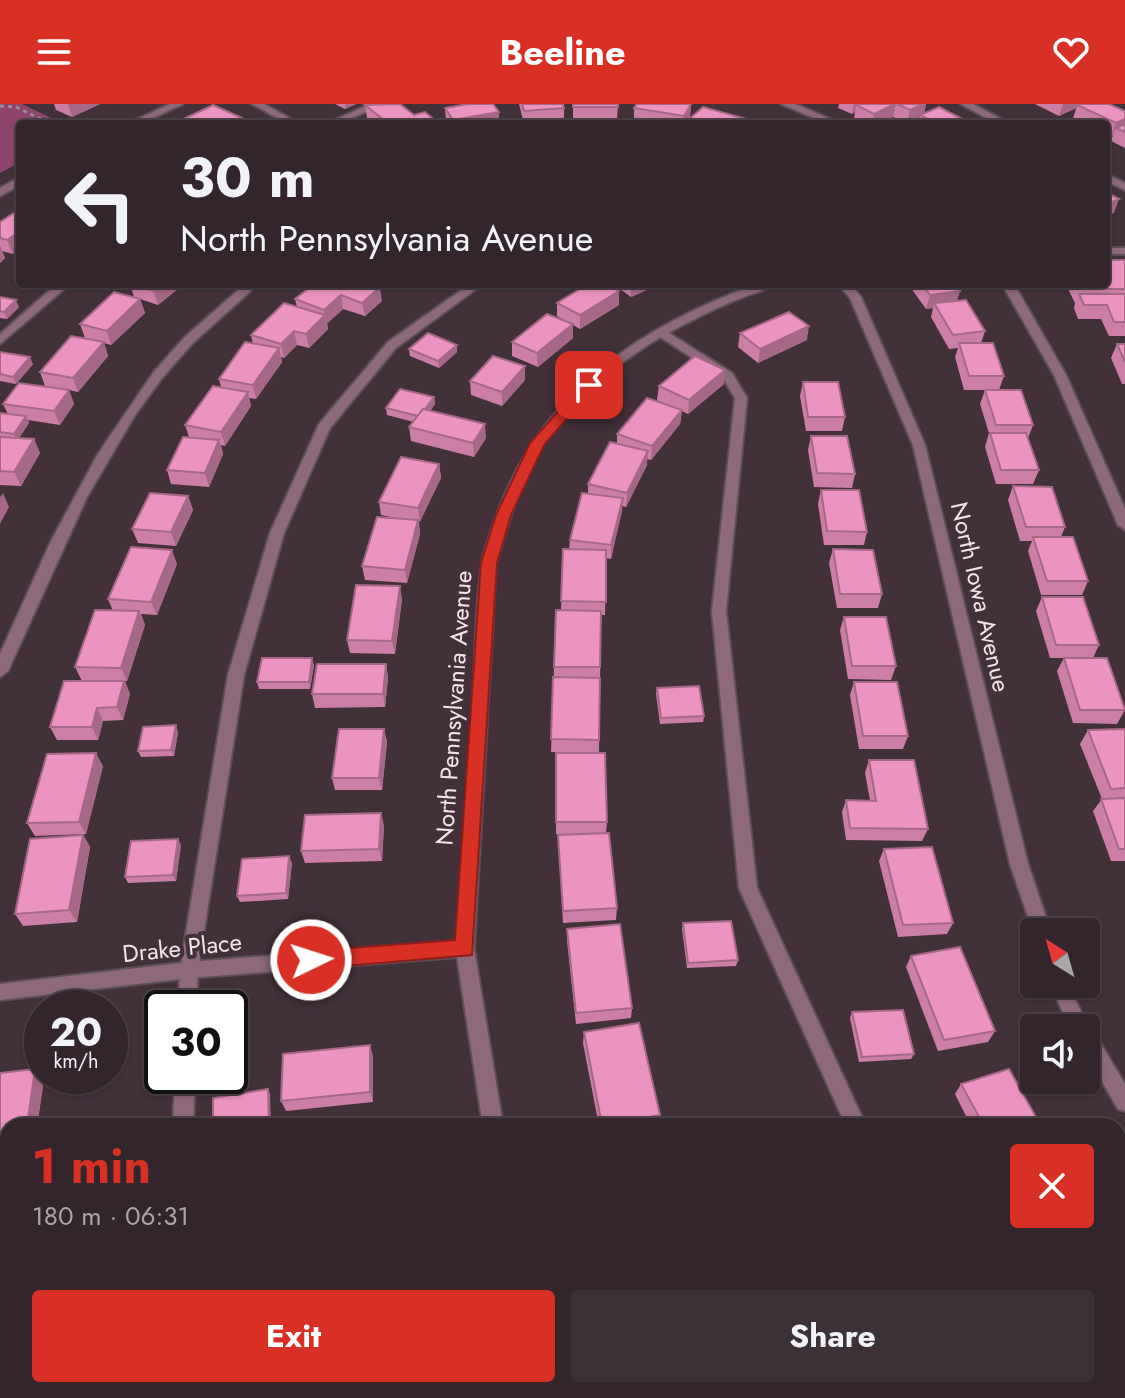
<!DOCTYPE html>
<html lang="en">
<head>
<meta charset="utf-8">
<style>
  :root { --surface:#32252c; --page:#3d3138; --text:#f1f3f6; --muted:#a8a5a9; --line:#4d4248; --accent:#d93025 }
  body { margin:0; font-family:Jost,sans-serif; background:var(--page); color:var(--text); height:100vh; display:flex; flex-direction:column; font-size:30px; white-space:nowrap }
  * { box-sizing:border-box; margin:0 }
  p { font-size:26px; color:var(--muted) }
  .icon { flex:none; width:44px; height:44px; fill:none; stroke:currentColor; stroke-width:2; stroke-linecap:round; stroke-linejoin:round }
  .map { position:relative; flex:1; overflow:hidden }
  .side { position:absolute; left:0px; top:1014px; width:1126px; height:280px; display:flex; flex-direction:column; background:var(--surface); border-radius:24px 24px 0 0; box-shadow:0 2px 6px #0004,0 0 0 2px var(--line) }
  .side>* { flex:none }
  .banner { position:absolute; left:16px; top:16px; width:1094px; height:168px; border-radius:8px; box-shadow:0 2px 6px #0004,0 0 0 2px var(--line); background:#32252c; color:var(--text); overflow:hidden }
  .needle { width:52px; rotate:323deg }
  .fabs { position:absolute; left:1020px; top:814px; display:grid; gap:16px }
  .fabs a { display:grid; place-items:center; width:80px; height:80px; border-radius:8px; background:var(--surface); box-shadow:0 2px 6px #0004,0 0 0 2px var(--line); font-size:40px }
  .speed { position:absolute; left:24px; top:886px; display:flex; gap:16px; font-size:40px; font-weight:700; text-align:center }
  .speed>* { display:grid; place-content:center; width:104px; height:104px; border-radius:50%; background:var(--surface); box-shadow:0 2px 6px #0004,0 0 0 2px var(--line); line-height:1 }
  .speed small { font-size:20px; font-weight:400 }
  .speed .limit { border:4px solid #111; border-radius:12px; background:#fff; color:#111 }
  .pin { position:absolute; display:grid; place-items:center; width:68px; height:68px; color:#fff; margin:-34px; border-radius:16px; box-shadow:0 4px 12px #0006 }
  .me { position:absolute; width:88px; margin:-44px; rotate:86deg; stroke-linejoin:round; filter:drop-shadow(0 0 6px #0008) }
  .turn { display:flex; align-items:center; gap:28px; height:168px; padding:0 32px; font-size:36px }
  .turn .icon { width:104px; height:104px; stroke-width:2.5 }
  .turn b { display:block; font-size:56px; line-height:68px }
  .round { display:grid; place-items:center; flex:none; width:84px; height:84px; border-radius:8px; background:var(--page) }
  .overview { display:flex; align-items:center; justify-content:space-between; height:136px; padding:0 32px }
  h1 { font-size:48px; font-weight:700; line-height:60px; color:var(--accent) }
  .action { display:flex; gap:16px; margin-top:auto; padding:16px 32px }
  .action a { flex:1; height:92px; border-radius:8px; background:var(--accent); color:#fff; font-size:32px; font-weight:700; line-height:92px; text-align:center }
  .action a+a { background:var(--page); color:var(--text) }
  header { display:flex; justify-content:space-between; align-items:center; height:104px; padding:0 32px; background:var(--accent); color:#fff; font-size:36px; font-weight:700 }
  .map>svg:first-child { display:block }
  .green { fill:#8e456d }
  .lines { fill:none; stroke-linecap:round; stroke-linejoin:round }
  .service-casing { stroke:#5f4e56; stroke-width:4 }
  .minor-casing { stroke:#5f4e56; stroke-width:4 }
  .path { stroke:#9c8c94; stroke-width:3; stroke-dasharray:4 4; stroke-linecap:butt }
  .service { fill:#8e697b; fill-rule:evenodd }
  .minor { fill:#8e697b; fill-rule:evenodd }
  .wall { fill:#cb7fa6 }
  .shaded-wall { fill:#a56887 }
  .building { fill:#ec94c1; stroke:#a56887; stroke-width:2 }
  .route { fill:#d93025; stroke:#8d1f18; stroke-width:2 }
  .labels { text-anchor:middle; stroke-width:8; stroke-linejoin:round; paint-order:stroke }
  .street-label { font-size:24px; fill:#f2e5eb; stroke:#43313a }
</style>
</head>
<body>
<header><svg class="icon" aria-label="menu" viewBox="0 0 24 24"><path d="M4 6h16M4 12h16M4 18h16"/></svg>Beeline<svg class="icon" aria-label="heart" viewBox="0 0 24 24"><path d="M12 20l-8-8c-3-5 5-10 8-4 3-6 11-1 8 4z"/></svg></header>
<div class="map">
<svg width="1125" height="1294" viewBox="0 0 1125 1294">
  <rect width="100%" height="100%" fill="#43313a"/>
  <path class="green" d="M0 0H22L64 20H20V58L0 69Z"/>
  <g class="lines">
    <g class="service-casing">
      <g id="service">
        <path d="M370 0H383L339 20H326Z"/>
        <path d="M781 0H795L842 20H828Z"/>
        <path d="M57 180H70L0 240V230Z"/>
        <path d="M470 180H483L396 244 330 324 284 429 244 571 198 866 196 904H178L180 866 228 571 270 429 319 320 388 238Z"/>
        <path d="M1002 180H1014L1066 271 1125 405V426L1118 421 1054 271Z"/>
        <path d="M661 224 732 269 747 294 726 507 757 784 866 1022H846L739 784 712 507 735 294 723 274 657 231 655 228Z"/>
        <path d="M175 972H195L193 1022H173Z"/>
        <path d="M170 1286H192L193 1294H171Z"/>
        <path d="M964 1286H987L990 1294H967Z"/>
      </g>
    </g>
    <g class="minor-casing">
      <g id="minor">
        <path d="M170 0H183L140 20H127Z"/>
        <path d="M252 0H264L300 20H288Z"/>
        <path d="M961 0H973L1010 20H997Z"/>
        <path d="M1106 70 1125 79V86L1106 77Z"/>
        <path d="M20 73V81L0 92V84Z"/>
        <rect x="1106" y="144" width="19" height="6"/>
        <path d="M245 180H258L192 240 162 274 135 311 87 393 8 567 0 573V550L51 437 98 350 153 269 184 234Z"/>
        <path d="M758 180H775C766 187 752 189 741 194 720 202 701 212 681 222 625 251 568 296 537 351 518 385 507 422 496 459L474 844 503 1022H483L457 853 189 874 0 896V880L189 858 457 837C462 756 467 675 473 594 476 550 475 504 482 460 485 443 492 425 498 408 542 288 642 221 758 180Z"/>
        <path d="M838 180H850L861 193 925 341 1028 760 1051 828 1034 830 1010 760 913 341 850 194Z"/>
        <path d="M1050 880H1068L1089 925 1093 927 1125 980V1007L1118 1005 1086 950V924H1070Z"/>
        <path d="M538 1286H560L563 1294H541Z"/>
      </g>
    </g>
    <path class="path" d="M0 2 16 3 51 20"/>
    <use href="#service" class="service"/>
    <use href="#minor" class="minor"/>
  </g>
  <g class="wall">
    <path d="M54 0H100L72 13 56 6Z"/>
    <path d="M335 0H356L345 5Z"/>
    <path d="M519 0H563L564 4V18L524 20Z"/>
    <path d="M573 0H618L617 16H573Z"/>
    <path d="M691 0 690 12 686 20H650L634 17V4Z"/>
    <path d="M839 0H926L924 9 972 20H918L920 13 907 19 893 13 878 20H865L854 15 855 8 852 10 838 4Z"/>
    <path d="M1035 0H1077L1076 4 1059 12Z"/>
    <path d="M365 1 438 20H374L367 14Z"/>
    <path d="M1077 1 1125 7V44L1111 37 1113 31 1111 33 1106 30V20H1084L1073 15Z"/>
    <path d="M445 4 499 8V20H448L446 17Z"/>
    <path d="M690 14 750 20H690Z"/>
    <path d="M20 105 13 150 2 147 5 154 0 159V118Z"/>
    <path d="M1125 156V232H1109L1101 215H1078L1074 204 1075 199 1066 181 1106 180Z"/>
    <path d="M130 180H184L158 201 140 195 145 209 111 241 104 239 108 252 78 288 69 286 74 300 60 321 28 316 29 319 19 334 34 335 40 349 21 382 0 381V309L8 310 3 300 61 285 45 282 40 268 85 234 80 220 134 193Z"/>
    <path d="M314 180 382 197 365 212 343 205 327 219 328 225 309 244 297 241 284 254 281 253 282 258 256 295 249 294 251 302 225 342 221 341 223 350 209 383 171 380 167 366 189 333 185 321 221 283 219 275 253 240 251 231 297 203 295 195Z"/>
    <path d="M613 180H660L631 193Z"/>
    <path d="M908 180H955L957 197 985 227 981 239 1004 272 999 286 1033 321 1028 334 1039 366 1033 380H996L985 343 989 329 980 300 985 286H964L955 253 958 244 949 245 931 213 933 204 926 205Z"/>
    <path d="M619 187V201L580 225 573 221V234L538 263 512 252V238L566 217 557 212V199Z"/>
    <path d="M0 193 19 203 7 215 0 214Z"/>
    <path d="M740 229 807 236 758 259 738 243Z"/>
    <path d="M1117 240H1125V280H1122L1111 254Z"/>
    <path d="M457 241V248L439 264 410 252 409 245Z"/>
    <path d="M0 248 33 260 16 280 0 277Z"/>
    <path d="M525 276 502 302 471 291 470 277Z"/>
    <path d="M803 278 845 313 842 327H806L800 292Z"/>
    <path d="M724 280 688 310 682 307 680 320 651 356 647 355V361L626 403 622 402 611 455 606 454 605 511H601L599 649 607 718 606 729 617 804 616 816 563 819 558 731 582 730H556V649H599L551 648 554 563 561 506 563 445H569L570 436 588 389V380L617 339V330L667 301 657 296 659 282Z"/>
    <path d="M434 293 435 300 430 307 486 334 474 353 411 337 409 323 414 318 387 311 386 304Z"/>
    <path d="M811 332 855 370 852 384 814 383 808 346Z"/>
    <path d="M439 360 441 374 419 418 420 430 407 479 365 476 362 462 396 414 381 411 379 398Z"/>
    <path d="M1013 382 1065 423 1061 433 1088 477 1082 491H1041L1028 447 1032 437H1020L1008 396Z"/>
    <path d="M821 386 867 428 864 441H824L818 400Z"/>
    <path d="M188 392 193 406 176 442 138 439 132 425Z"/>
    <path d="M833 445 882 490 878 504H837L829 459Z"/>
    <path d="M177 460 157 511 141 510 145 521 127 577H125L130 590 123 616 103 617 98 636H57L50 623 82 577 75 563 113 507 108 495Z"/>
    <path d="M1042 493 1099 541 1093 554 1125 606 1117 620 1073 619 1057 567 1064 554H1050L1036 507Z"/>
    <path d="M402 495 395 550 350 549 347 536Z"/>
    <path d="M844 513 896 562 891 576 848 575 840 526Z"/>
    <path d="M386 560 388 574 385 603 315 604 312 590Z"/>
    <path d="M314 561 310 585H259L257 578Z"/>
    <path d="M854 578 908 632 903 645H859L850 591Z"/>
    <path d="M657 584 704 612 703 618 660 620 656 590Z"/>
    <path d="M384 625 387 638 382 686H335L332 674Z"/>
    <path d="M1125 625V757H1111L1093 707 1102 695 1080 640 1088 626Z"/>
    <path d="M178 628 174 652 141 653 138 647Z"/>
    <path d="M869 656 928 725 922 737 846 736 842 708 846 696H870L865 669Z"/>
    <path d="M103 662 86 730 35 732 27 719Z"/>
    <path d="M384 721 382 757 305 759 301 747Z"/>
    <path d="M83 731 90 743 77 818 23 822 15 810Z"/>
    <path d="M181 741 176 777 128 779 125 773Z"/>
    <path d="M884 745 953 819 947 830 898 833 879 757Z"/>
    <path d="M292 759 288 795 240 798 237 792Z"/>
    <path d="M683 819 738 856 736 862 687 864 682 825Z"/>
    <path d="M567 825 632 904 631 914 576 920 567 837Z"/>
    <path d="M911 852 995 927 988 938 938 947 906 863Z"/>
    <path d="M852 908 914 950 911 955 859 958 850 914Z"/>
    <path d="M584 928 660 1011 659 1021 651 1022H599L583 939Z"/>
    <path d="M373 952V998L286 1007 281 997Z"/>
    <path d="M0 969 44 975 37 1022H8V1044L0 1045Z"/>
    <path d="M961 980 1041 1022H971L955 990Z"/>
    <path d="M1093 1286H1118L1125 1294H1097Z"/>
  </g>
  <g class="shaded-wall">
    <path d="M68 0H100L72 13Z"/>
    <path d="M345 0H356L345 5Z"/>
    <path d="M691 0 690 12 686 20H684V12Z"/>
    <path d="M854 0H867L856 1 855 8 852 10Z"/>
    <path d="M896 0 893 13 878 20H872L874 10Z"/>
    <path d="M923 0H926L924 11H920V13L907 19 910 6Z"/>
    <path d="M1063 0H1077L1076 4 1059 12Z"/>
    <path d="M499 8V20H453V16Z"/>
    <path d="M1125 15V26L1116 24 1113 31 1111 33 1116 19Z"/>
    <path d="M1119 95 1114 109 1106 113V101Z"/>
    <path d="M20 127V145L13 150 7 136Z"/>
    <path d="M0 141 5 154 0 159Z"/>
    <path d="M163 180H184L158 201 154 187Z"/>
    <path d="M631 180H660L631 193Z"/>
    <path d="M380 183 382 197 365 212 362 199Z"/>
    <path d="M619 187V201L580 225V211Z"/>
    <path d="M960 187 956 201 934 199 933 204 926 205 930 191Z"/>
    <path d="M341 191 343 205 327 220 324 206Z"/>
    <path d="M140 195 145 209 111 241 107 227Z"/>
    <path d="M16 196 19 203 7 215 4 208Z"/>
    <path d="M325 211 328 225 309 244 306 230Z"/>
    <path d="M573 220V234L538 263 537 249Z"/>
    <path d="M809 222 807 236 758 259 760 245Z"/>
    <path d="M294 227 297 241 284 254 281 240Z"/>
    <path d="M104 238 108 252 78 288 73 274Z"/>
    <path d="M457 241V248L439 264 438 257Z"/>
    <path d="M279 244 282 258 256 295 253 281Z"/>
    <path d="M30 253 33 260 16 280 13 273Z"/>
    <path d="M525 262V276L502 302V288Z"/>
    <path d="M725 266 724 280 688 310 689 296Z"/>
    <path d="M69 286 74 300 60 321 54 307Z"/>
    <path d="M248 288 251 302 225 342 221 328Z"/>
    <path d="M434 293 435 300 421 319 420 312Z"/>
    <path d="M682 306 680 320 651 356 652 342Z"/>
    <path d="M26 312 29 319 17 337 14 330Z"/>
    <path d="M485 320 486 334 474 353 473 339Z"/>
    <path d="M34 335 40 349 21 382 14 368Z"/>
    <path d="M219 336 223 350 209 383 205 369Z"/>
    <path d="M648 347 647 361 626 403 627 389Z"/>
    <path d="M439 360 441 374 420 418 418 404Z"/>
    <path d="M3 389 9 403 0 420V393Z"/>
    <path d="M188 392 193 406 176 442 171 428Z"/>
    <path d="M623 394 622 408 611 455V441Z"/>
    <path d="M418 416 420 430 407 479 405 466Z"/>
    <path d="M172 446 177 460 157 511 151 498Z"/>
    <path d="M400 482 402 495 395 550 392 537Z"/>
    <path d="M139 507 145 521 127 577 121 564Z"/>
    <path d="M312 554 314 561 310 585 309 578Z"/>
    <path d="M386 560 388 574 385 603 383 590Z"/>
    <path d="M124 577 130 590 123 616 117 603Z"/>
    <path d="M97 604 103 617 98 636 92 623Z"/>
    <path d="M176 621 178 628 174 652 171 646Z"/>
    <path d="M384 625 387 638 382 686 379 674Z"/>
    <path d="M96 649 103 662 86 730 79 718Z"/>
    <path d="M381 709 384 721 382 757 379 745Z"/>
    <path d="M83 731 90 743 77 818 69 806Z"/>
    <path d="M178 735 181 741 176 777 173 771Z"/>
    <path d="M289 752 292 759 288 795 286 789Z"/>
    <path d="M370 941 373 952V998L370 988Z"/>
    <path d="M35 965 44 975 37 1022H27Z"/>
    <path d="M268 985 270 990 271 1022H269Z"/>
    <path d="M8 1166V1175L0 1177V1168Z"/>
    <path d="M17 1286H28L27 1294H16Z"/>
    <path d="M406 1286H425L401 1294H380Z"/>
  </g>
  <g class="building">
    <path d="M400 0 414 11 425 8 438 19 434 20H389L365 1Z"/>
    <path d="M468 0H493L499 8 453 16 445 4Z"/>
    <path d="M522 0H563L564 4 524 7Z"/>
    <rect x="573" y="0" width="45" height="3"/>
    <path d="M637 0H691L684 12 634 4Z"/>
    <path d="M859 0H895L874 10 856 1Z"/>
    <path d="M897 0H923L910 6Z"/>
    <path d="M1080 0H1109L1125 7V15L1116 19 1077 1Z"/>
    <path d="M213 1 249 17 243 20 175 19Z"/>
    <path d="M703 3 750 16 746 20H710L690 14Z"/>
    <path d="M939 3 972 20H938L920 11Z"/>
    <path d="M1125 20V28L1116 24Z"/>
    <path d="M1106 88 1119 95 1106 101Z"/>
    <path d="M20 105V127L7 136 0 134V118Z"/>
    <path d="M1106 156H1125V185H1080L1077 180H1106Z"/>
    <path d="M132 180H163L154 187Z"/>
    <path d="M314 180H371L380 183 362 199 341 191 324 206 295 195Z"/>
    <path d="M588 180H607L619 187 580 211 557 199Z"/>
    <path d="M922 180H955L960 187 930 191Z"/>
    <path d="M114 188 140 195 107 227 80 220Z"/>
    <path d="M1079 190H1125V218H1114L1107 201H1084Z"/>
    <path d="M0 193 16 196 4 208 0 207Z"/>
    <path d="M966 196 985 227 953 231 934 199Z"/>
    <path d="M284 199 325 211 306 230 294 227 281 240 251 231Z"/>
    <path d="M789 208 809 222 760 245 740 229Z"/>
    <path d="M547 210 573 220 537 249 512 238Z"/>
    <path d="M428 229 457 241 438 257 409 245Z"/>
    <path d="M71 232 104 238 73 274 40 268Z"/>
    <path d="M245 238 279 244 253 281 219 275Z"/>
    <path d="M959 239H993L1004 272H969Z"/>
    <path d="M1117 240H1125V258Z"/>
    <path d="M0 248 30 253 13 273 0 270Z"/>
    <path d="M493 252 525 262 502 288 470 277Z"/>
    <path d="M695 252 725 266 689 296 659 282Z"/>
    <path d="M803 278H838L845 313H808Z"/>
    <path d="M19 279 69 286 54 307 3 300Z"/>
    <path d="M213 282 248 288 221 328 185 321Z"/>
    <path d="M400 285 434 293 425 305H423L418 312 386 304Z"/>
    <path d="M985 286H1021L1033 321H996Z"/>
    <path d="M647 294 682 306 652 342 617 330Z"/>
    <path d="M423 305 485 320 473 339 409 323Z"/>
    <path d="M0 309 26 312 14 330 0 328Z"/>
    <path d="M990 329H1026L1039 366H1001Z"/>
    <path d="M811 332H847L855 370 817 369Z"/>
    <path d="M0 333 34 335 14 368 0 367Z"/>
    <path d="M183 333 219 336 205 369 167 366Z"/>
    <path d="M610 338 648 347 627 389 588 380Z"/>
    <path d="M401 353 439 360 418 404 379 398Z"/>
    <path d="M1013 382 1052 383 1065 423H1026Z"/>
    <path d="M821 386H859L867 428 827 427Z"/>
    <path d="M150 389 188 392 171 428 132 425Z"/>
    <path d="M582 389 623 394 611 441 570 436Z"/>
    <path d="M377 413 418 416 405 466 362 462Z"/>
    <path d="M1033 433H1073L1088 477H1047Z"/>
    <path d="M131 443 172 446 151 498 108 495Z"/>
    <path d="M563 445 606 446V498L561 497Z"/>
    <path d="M833 445 873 446 882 490H840Z"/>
    <path d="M356 481 400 482 392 537 347 536Z"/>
    <path d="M1042 493H1083L1099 541H1056Z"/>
    <path d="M95 506 139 507 121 564 75 563Z"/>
    <path d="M556 506 601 507 600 563H554Z"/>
    <path d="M844 513H886L896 562H852Z"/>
    <path d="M262 554H312L309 578H257Z"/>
    <path d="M1064 554H1107L1125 606H1080Z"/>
    <path d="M317 560H386L383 590H312Z"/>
    <path d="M553 573 600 574 599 636 551 635Z"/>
    <path d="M64 577H124L117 603 97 604 92 623H50Z"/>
    <path d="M854 578H897L908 632H863Z"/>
    <path d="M699 582 704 612 661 614 657 584Z"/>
    <path d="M176 621 171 646 138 647 143 623Z"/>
    <path d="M339 625H384L379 674H332Z"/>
    <path d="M1125 625V684L1111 685 1088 626Z"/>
    <path d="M96 649 79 718 27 719 47 650Z"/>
    <path d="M556 649H605L607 718H556Z"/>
    <path d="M869 656H914L928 725 850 724 846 696 876 697Z"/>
    <path d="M1125 694V745H1119L1101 695Z"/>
    <path d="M381 709 379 745 301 747 305 711Z"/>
    <path d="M609 729 617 804 563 807 558 731Z"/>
    <path d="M83 731 69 806 15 810 30 735Z"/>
    <path d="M178 735 173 771 125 773 131 737Z"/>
    <path d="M932 743 953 819 903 821 884 745Z"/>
    <path d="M289 752 286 789 237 792 242 755Z"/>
    <path d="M731 817 738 856 688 859 683 819Z"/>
    <path d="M620 820 632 904 576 909 567 825Z"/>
    <path d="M960 843 995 927 944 936 911 852Z"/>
    <path d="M903 906 914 950 862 953 852 908Z"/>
    <path d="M639 919 660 1011 602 1021 584 928Z"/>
    <path d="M370 941V988L281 997 283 950Z"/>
    <path d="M35 965 27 1022H8V1034L0 1035V969Z"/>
    <path d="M1009 965 1041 1022H984L961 980Z"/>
    <path d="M268 985 269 1022H213V994Z"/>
    <path d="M8 1089V1166L0 1168V1091Z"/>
    <path d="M1118 1164 1125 1177V1202L1118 1205Z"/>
    <path d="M8 1215V1286H17L16 1294H0V1216Z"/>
    <path d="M1125 1243V1294H1111L1106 1286H1118V1246Z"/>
    <path d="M361 1286H406L380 1294H362Z"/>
    <path d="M843 1286H846L848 1294H810Z"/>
  </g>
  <path class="route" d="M584 278 596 281 544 341 511 411 497 459 472 851 311 865 304 863 301 856 304 849 311 847 455 836 481 459 496 411 530 339Z"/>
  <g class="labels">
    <g class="street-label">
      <text transform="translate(980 493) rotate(77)" y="8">North Iowa Avenue</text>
      <text transform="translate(454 604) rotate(-86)" y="8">North Pennsylvania Avenue</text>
      <text transform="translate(182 844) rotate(-6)" y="8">Drake Place</text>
    </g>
  </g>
</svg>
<div class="fabs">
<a><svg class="needle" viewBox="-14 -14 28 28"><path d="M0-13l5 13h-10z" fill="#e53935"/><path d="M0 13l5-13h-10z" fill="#a8a5a9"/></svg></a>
<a><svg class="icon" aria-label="sound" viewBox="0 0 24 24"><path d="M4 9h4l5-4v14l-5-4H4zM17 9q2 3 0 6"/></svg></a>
</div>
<div class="speed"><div>20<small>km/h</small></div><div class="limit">30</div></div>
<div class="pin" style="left:589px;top:281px;background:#d93025"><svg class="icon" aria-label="arrive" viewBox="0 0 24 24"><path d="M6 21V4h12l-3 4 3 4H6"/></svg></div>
<svg class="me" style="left:311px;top:856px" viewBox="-20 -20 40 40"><circle r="17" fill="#d93025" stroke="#fff" stroke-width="3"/><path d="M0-11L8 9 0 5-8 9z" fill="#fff"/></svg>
<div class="banner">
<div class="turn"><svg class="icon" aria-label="left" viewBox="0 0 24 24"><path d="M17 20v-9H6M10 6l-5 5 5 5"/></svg><div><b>30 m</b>North Pennsylvania Avenue</div></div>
</div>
<section class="side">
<div class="overview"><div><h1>1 min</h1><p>180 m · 06:31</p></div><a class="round" style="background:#d93025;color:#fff"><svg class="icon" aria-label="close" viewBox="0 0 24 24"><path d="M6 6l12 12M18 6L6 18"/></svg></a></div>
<div class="action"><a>Exit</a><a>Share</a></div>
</section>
</div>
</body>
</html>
